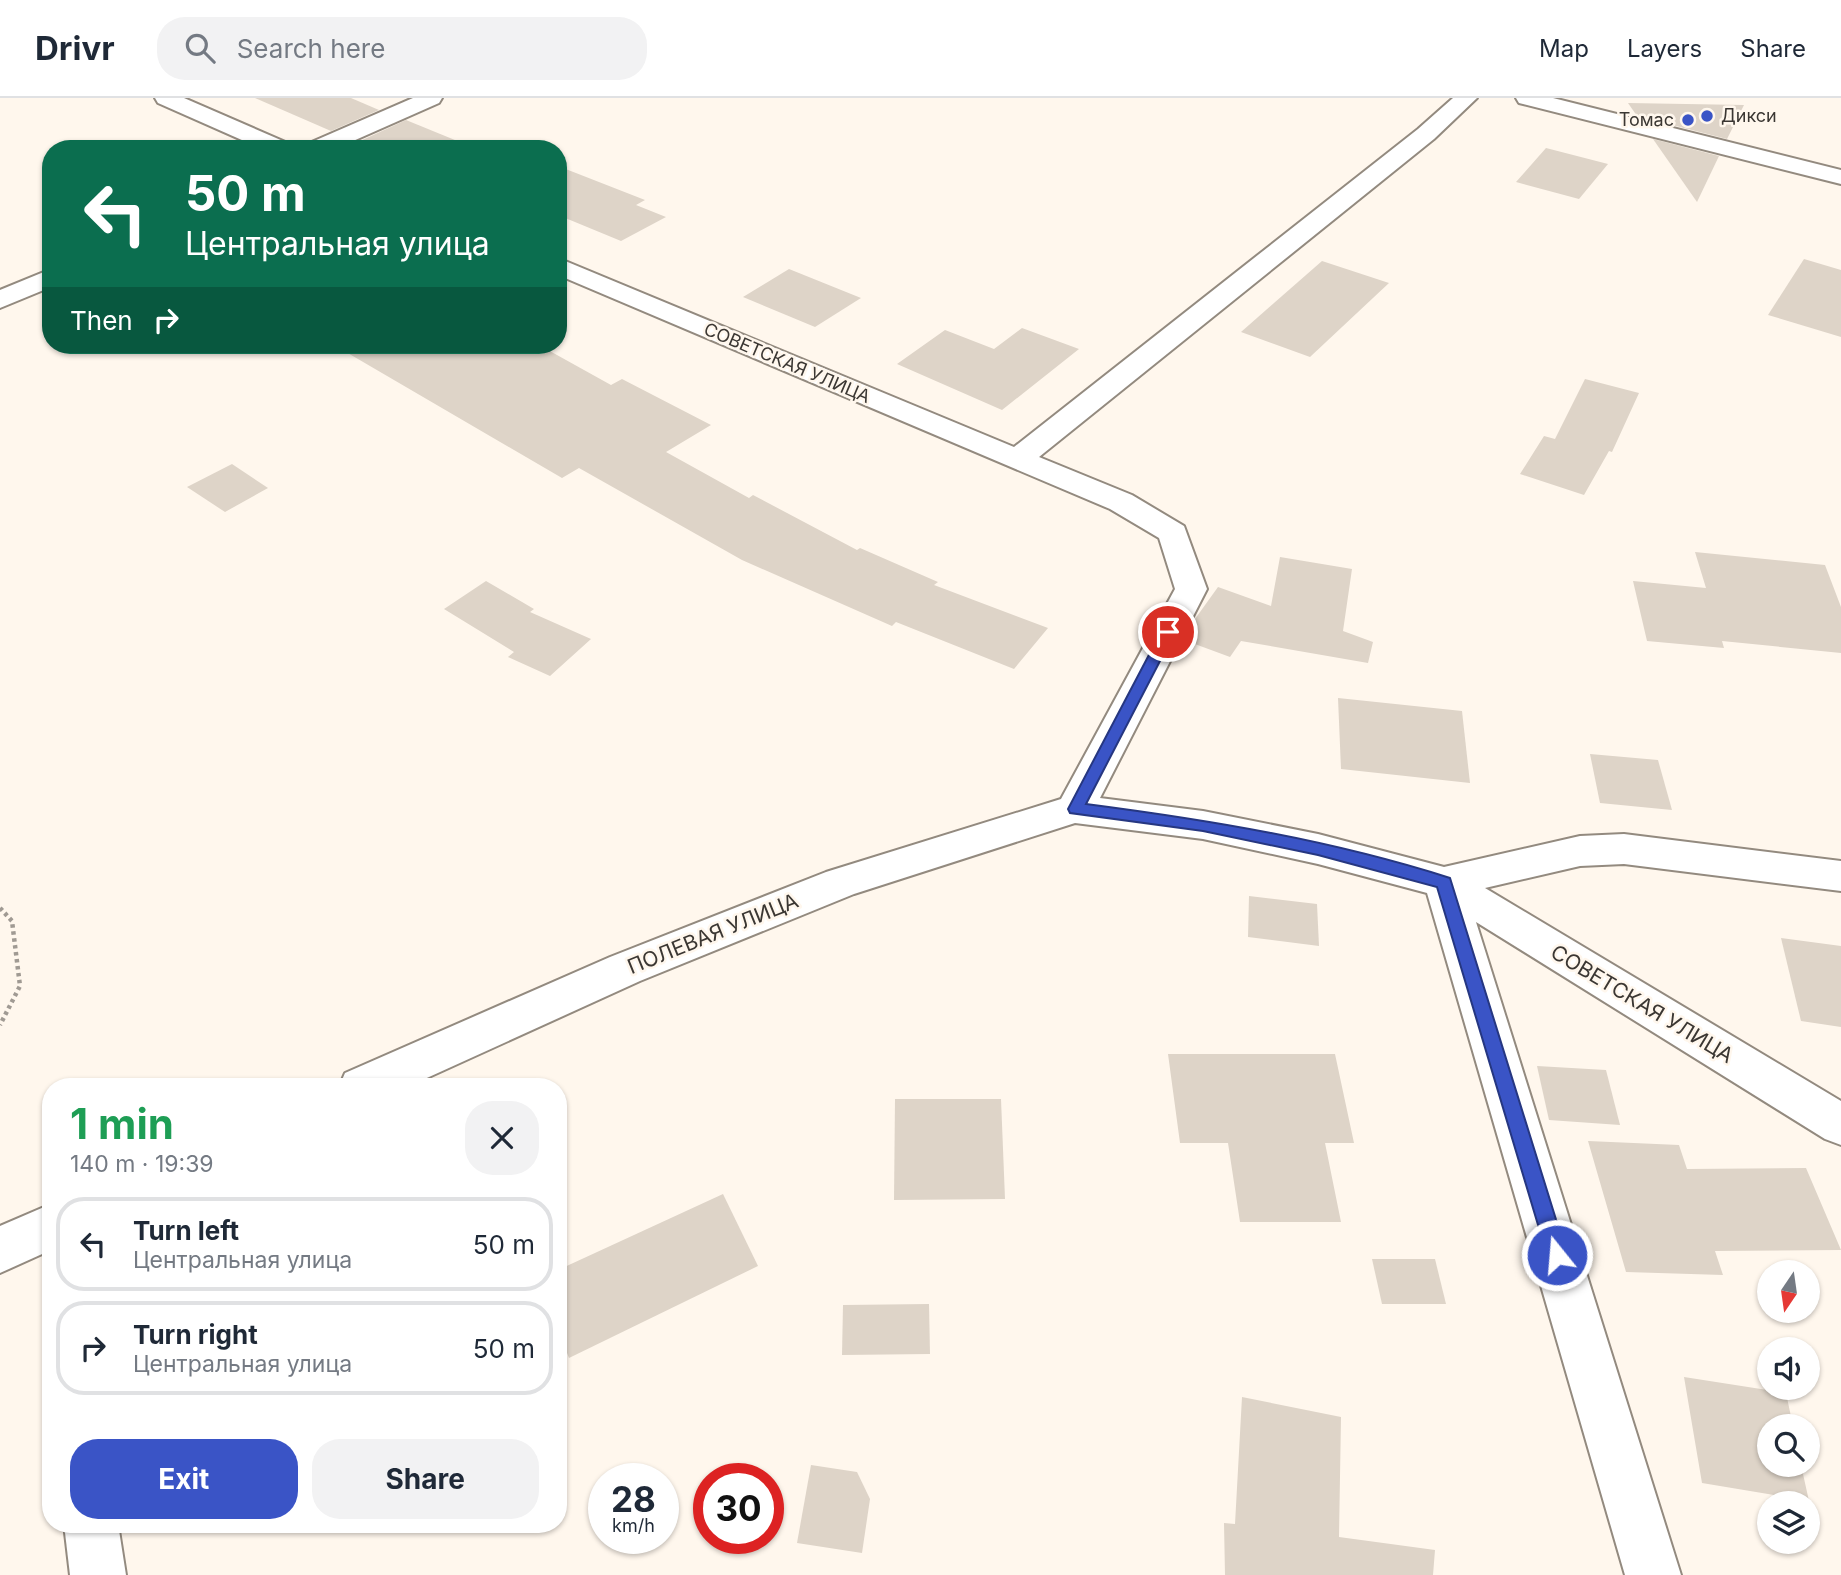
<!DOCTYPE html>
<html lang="en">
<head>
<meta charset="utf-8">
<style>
  :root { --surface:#fff; --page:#f2f2f3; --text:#1f2937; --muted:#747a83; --line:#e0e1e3; --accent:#3a54c6 }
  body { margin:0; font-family:Inter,sans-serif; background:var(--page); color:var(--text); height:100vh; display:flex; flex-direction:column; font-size:26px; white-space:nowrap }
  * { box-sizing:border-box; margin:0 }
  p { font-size:23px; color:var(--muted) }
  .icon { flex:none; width:38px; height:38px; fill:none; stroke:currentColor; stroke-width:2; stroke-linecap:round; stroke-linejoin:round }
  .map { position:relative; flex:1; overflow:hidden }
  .sheet { position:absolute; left:42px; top:980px; width:525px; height:455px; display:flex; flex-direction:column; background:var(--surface); border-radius:28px; box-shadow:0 2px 5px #0004 }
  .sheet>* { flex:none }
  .top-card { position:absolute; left:42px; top:42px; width:525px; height:214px; border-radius:28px; box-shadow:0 2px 5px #0004; background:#0b6e4f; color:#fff; overflow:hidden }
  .needle { width:46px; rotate:193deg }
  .buttons { position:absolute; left:1757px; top:1162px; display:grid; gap:14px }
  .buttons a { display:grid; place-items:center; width:63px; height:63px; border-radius:50%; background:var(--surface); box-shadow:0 2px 5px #0004; font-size:35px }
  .speed { position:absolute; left:588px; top:1365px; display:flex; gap:14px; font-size:35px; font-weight:700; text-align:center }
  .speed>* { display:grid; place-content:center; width:91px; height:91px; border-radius:50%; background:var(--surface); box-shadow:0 2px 5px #0004; line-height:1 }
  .speed small { font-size:18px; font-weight:400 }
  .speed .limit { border:10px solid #d22; background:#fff; color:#111 }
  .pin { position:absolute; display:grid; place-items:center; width:60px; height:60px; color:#fff; margin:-30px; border:4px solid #fff; border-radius:50%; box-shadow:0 2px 7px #0007 }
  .me { position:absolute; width:77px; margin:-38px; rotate:343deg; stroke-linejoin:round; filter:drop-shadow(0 0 5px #0008) }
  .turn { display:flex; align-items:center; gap:24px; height:147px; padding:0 28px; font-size:32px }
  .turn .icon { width:91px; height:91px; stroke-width:2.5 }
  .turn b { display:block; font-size:49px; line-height:60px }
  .then { display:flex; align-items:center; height:66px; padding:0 28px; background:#0003; gap:14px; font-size:26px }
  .round { display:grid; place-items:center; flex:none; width:74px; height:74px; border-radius:28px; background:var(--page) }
  .overview { display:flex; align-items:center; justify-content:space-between; height:119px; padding:0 28px }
  h1 { font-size:42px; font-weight:700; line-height:52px; color:#1e9e55 }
  .button { display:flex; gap:14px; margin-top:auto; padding:14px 28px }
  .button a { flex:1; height:80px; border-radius:28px; background:var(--accent); color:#fff; font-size:28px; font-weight:700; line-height:80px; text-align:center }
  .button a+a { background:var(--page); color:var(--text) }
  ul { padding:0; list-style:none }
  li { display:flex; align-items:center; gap:21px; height:94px; margin:0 14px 10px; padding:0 14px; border:4px solid var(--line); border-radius:28px }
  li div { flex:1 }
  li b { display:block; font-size:26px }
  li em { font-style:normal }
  header { display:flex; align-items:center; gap:42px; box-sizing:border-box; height:98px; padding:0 35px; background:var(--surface); border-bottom:2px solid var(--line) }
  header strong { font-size:33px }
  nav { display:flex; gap:38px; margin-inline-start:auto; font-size:24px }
  .search { width:490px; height:63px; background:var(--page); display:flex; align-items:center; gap:18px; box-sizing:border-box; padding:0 24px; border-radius:28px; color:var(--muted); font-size:26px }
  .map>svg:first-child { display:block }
  .building { fill:#ded4c8 }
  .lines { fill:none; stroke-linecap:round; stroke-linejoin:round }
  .minor-casing { stroke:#938a7f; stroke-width:4 }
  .path { stroke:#a09a93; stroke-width:4.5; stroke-dasharray:3.5 3.5; stroke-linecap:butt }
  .minor { fill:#fff; fill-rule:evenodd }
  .route { fill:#3a54c6; stroke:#263781; stroke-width:2 }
  .poi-dot { fill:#3a54c6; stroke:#fff7ed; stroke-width:2.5 }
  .labels { text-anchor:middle; stroke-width:5; stroke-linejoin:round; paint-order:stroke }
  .far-poi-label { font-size:18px; fill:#3b3733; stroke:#fff7ed; text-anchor:start }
  .far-street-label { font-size:18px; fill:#3b3733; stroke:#fff7ed }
  .street-label { font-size:21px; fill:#3b3733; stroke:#fff7ed }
</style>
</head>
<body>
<header>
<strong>Drivr</strong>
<div class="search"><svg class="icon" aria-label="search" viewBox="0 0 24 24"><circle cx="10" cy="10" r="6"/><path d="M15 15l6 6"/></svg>Search here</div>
<nav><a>Map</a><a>Layers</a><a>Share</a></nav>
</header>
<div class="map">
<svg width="1841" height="1477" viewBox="0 0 1841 1477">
  <rect width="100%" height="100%" fill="#fff7ed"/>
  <g class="building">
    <path d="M255 0H351L379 12 331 33Z"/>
    <path d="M1628 5 1744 7 1727 41 1637 18Z"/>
    <path d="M406 22 472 49 471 51H374L358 44Z"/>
    <path d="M1653 41 1719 58 1697 104Z"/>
    <path d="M1546 50 1608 66 1579 101 1516 84Z"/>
    <path d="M558 68 645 102 636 107 666 119 621 143 558 117Z"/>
    <path d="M1804 161 1841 172V239L1768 217Z"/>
    <path d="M1322 163 1389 185 1310 259 1241 234Z"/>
    <path d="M789 171 861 200 815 229 743 199Z"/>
    <path d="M1022 230 1079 251 1002 312 897 266 945 232 994 251Z"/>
    <path d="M334 247H539L611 287 622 281 711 327 666 354 749 400 753 397 857 452 860 450 938 484 934 487 1048 530 1014 571 896 524 892 528 742 462 579 370 562 380Z"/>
    <path d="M1585 281 1639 295 1612 354 1609 353 1584 397 1520 376 1544 338 1555 341Z"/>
    <path d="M232 366 268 390 225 414 187 389Z"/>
    <path d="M1695 454 1825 467 1841 509V555L1722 543 1724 550 1647 543 1633 483 1706 490Z"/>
    <path d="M1280 459 1352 471 1343 533 1373 544 1368 565 1241 543 1230 559 1184 542 1195 521 1218 489 1271 508Z"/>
    <path d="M486 483 534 511 530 514 591 541 550 578 508 559 514 554 444 511Z"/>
    <path d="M1338 600 1462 613 1470 685 1341 671Z"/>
    <path d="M1590 656 1658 662 1672 712 1600 705Z"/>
    <path d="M1249 798 1317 806 1319 848 1248 839Z"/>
    <path d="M1781 840 1841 848V929L1801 923Z"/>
    <path d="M1168 956H1335L1354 1045H1325L1341 1124H1240L1228 1045H1180Z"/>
    <path d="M1537 968 1606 972 1620 1027 1549 1022Z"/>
    <path d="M895 1001H1001L1005 1101 894 1102Z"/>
    <path d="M1588 1043 1679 1047 1687 1071 1806 1070 1841 1152 1715 1153 1723 1177 1626 1174Z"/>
    <path d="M723 1096 758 1168 569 1260 558 1232V1172Z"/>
    <path d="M1372 1161H1435L1446 1206H1382Z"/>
    <path d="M929 1206 930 1256 842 1257 843 1207Z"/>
    <path d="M1684 1279 1786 1295 1793 1328H1769V1367H1801L1809 1403 1702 1385Z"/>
    <path d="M1242 1299 1341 1319 1339 1439 1435 1452 1433 1477H1225L1224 1425 1235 1426Z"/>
    <path d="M811 1367 857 1374 870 1401 862 1455 797 1445Z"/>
  </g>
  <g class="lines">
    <g class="minor-casing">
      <g id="minor">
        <path d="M155 0H184L290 46 293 51H262L158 5Z"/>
        <path d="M413 0H442L439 5 335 51H304L307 46Z"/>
        <path d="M1453 0H1477L1434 41 1039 359 1132 397 1184 428 1207 491 1100 700 1203 713 1318 736 1444 769 1580 738 1624 736 1841 763V793L1624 766 1580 768 1485 790 1841 1003V1047L1825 1041 1476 824 1681 1477H1625L1427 795 1318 766 1203 741 1075 725 854 796 640 883 407 989H339L345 975 610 859 826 774 1061 701 1175 491 1159 440 1110 411 558 177V160L1014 349 1418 31Z"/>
        <path d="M1516 0H1553L1841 72V86L1519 5Z"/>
        <path d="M51 171V189L0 210V192Z"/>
        <path d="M51 1106V1152L0 1175V1128Z"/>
        <path d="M64 1426H118L126 1477H70Z"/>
      </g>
    </g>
    <path class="path" d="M0 810 12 823 20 888 0 927"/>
    <use href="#minor" class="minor"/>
  </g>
  <path class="route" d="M1168 529 1175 534 1086 706C1209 722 1331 742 1450 780L1567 1157 1564 1164 1557 1167 1550 1164 1547 1157 1437 789 1318 757 1203 733 1070 715 1068 711 1161 534Z"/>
  <g class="poi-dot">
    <circle cx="1707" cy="18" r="7"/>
    <circle cx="1688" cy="22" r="7"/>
  </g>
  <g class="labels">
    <g class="far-poi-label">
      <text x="1721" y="24">Дикси</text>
      <text x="1674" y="28" text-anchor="end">Томас</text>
    </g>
    <g class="far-street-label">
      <text transform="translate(787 265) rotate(23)" y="6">СОВЕТСКАЯ УЛИЦА</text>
    </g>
    <g class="street-label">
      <text transform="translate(713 836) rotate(-22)" y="7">ПОЛЕВАЯ УЛИЦА</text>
      <text transform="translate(1642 906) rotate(31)" y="7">СОВЕТСКАЯ УЛИЦА</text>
    </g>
  </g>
</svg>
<div class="buttons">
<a><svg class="needle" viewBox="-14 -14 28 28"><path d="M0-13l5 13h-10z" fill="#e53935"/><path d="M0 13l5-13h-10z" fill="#747a83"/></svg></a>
<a><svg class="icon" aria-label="sound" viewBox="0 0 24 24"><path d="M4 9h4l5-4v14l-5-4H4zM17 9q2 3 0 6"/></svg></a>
<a><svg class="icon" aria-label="search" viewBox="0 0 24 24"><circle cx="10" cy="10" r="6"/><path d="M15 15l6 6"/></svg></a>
<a><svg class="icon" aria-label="layers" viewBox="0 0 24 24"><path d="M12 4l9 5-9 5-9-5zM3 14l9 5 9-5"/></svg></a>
</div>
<div class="speed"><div>28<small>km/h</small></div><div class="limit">30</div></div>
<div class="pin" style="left:1168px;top:534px;background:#d93025"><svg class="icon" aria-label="arrive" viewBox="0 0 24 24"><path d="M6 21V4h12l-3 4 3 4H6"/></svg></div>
<svg class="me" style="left:1557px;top:1157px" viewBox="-20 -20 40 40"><circle r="17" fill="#3a54c6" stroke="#fff" stroke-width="3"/><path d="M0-11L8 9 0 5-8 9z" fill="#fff"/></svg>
<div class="top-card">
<div class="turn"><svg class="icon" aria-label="left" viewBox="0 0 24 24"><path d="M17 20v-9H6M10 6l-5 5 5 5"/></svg><div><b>50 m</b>Центральная улица</div></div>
<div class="then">Then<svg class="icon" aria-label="right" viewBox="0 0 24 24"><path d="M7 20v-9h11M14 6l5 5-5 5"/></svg></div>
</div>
<section class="sheet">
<div class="overview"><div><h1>1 min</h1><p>140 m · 19:39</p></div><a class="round"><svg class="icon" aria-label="close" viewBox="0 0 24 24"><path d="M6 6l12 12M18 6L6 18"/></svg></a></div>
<ul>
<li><svg class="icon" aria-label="left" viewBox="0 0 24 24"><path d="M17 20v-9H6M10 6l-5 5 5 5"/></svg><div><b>Turn left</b><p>Центральная улица</p></div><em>50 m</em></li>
<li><svg class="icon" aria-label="right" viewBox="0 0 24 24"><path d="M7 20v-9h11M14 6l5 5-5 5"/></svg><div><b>Turn right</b><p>Центральная улица</p></div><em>50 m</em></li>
</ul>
<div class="button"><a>Exit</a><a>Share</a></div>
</section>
</div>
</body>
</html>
